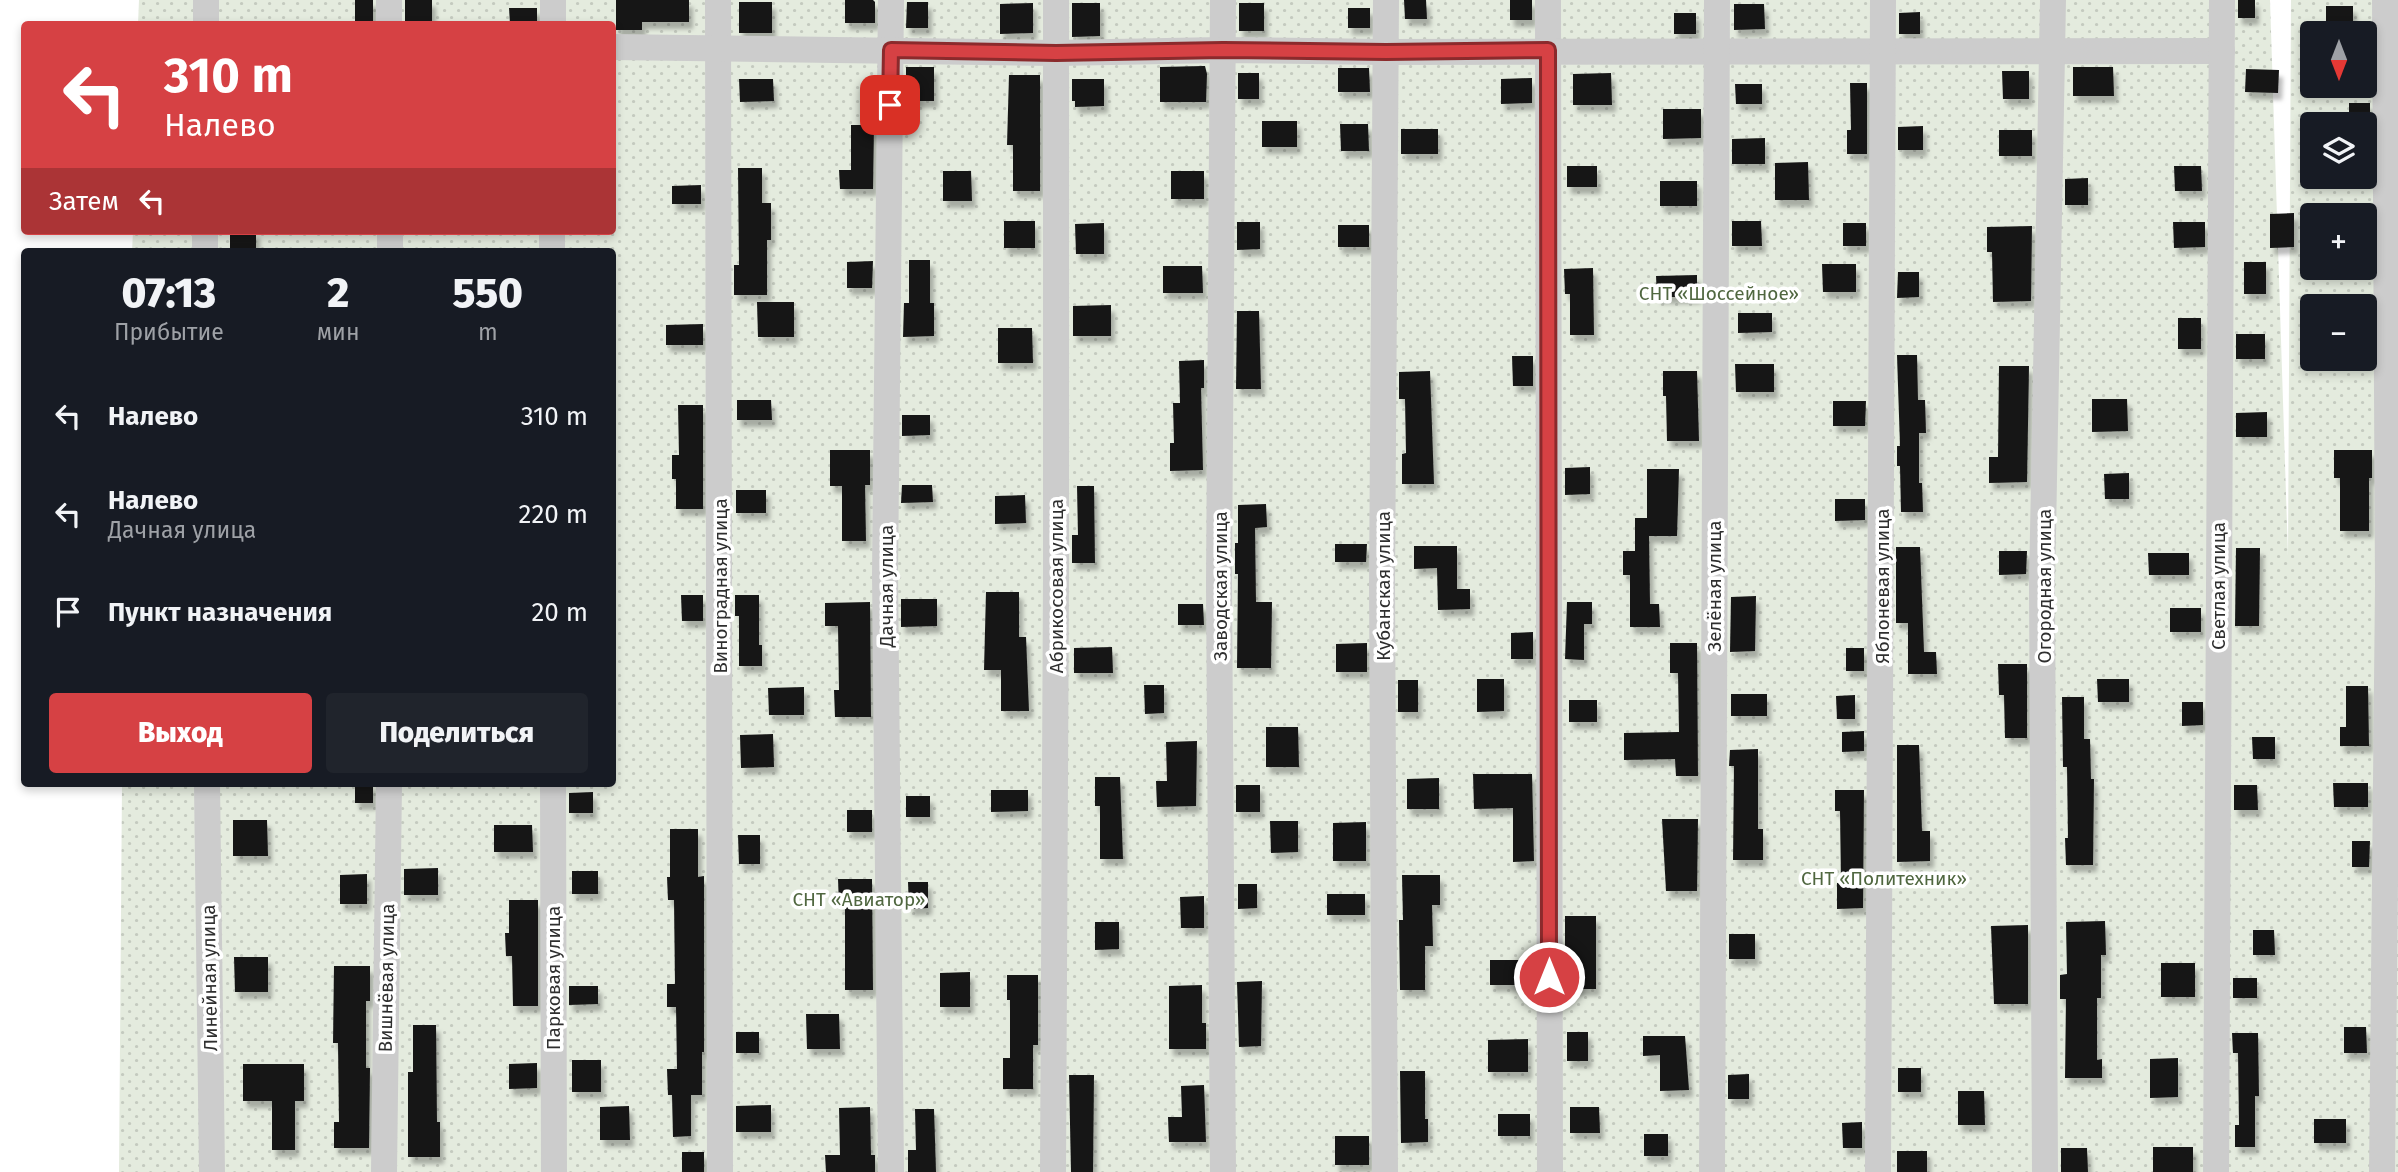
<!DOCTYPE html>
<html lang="ru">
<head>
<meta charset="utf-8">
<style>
  :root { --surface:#171b24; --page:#20242c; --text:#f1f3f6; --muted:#9ea1a6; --accent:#d64144 }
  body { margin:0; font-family:"Fira Sans",sans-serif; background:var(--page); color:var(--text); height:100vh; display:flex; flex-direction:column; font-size:26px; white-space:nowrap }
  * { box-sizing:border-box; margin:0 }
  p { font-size:23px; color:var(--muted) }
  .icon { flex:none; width:38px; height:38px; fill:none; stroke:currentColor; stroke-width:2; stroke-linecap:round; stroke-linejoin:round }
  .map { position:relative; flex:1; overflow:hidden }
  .side { position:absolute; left:21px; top:248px; width:595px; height:539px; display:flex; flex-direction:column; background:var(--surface); border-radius:7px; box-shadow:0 4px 10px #0003 }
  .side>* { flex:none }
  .guide { position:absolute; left:21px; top:21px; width:595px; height:214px; border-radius:7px; box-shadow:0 4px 10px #0003; background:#d64144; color:#fff; overflow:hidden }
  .needle { width:46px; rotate:180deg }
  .buttons { position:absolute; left:2300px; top:21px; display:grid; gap:14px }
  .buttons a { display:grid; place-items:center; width:77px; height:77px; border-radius:7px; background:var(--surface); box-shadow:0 4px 10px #0003; font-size:35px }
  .pin { position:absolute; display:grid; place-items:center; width:60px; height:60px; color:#fff; margin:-30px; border-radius:14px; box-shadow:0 4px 10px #0006 }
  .me { position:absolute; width:77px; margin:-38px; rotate:0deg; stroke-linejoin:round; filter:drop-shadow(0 0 5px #0008) }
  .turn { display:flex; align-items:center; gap:24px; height:147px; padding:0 28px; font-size:32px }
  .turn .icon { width:91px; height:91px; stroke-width:2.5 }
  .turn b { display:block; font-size:49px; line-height:60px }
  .then { display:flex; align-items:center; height:66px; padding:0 28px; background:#0003; gap:14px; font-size:26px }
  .eta { display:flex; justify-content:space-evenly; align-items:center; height:119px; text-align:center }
  .eta b { font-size:42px; font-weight:800; line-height:49px }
  .primary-button { display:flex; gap:14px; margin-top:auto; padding:14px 28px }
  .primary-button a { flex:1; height:80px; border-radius:7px; background:var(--accent); color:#fff; font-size:28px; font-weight:800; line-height:80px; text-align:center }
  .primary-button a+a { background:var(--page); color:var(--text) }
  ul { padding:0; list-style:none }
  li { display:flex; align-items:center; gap:21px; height:98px; padding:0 28px }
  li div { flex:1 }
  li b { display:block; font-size:26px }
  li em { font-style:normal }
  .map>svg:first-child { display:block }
  .park { fill:url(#park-dots); fill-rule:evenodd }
  .building { fill:#161616; filter:url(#shadow) }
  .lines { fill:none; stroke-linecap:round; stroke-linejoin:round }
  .minor { stroke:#ccc; stroke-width:26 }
  .route-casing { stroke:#8b2a2c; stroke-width:18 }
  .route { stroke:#d64144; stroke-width:12 }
  .labels { text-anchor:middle; stroke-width:7; stroke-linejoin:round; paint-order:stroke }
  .park-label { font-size:19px; fill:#506740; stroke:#fff }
  .street-label { font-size:19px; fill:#2f2f2f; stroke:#fff }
</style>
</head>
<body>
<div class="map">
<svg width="2398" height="1172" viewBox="0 0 2398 1172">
  <defs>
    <pattern id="park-dots" width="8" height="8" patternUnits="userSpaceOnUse" patternTransform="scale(1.75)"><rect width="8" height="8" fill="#e4ebde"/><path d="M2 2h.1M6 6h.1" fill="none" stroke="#c4cabf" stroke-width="1.8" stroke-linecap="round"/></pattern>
    <filter id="shadow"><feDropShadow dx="4" dy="7" stdDeviation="2" flood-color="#0004"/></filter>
  </defs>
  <rect width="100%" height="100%" fill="#fff"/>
  <path class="park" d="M139 0H2270L2288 556 2291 0H2398V1172H119L122 784H612V252H132L133 231H612V24H138ZM2312 33H2364V86H2312ZM2312 124H2364V177H2312ZM2312 215H2364V268H2312ZM2312 306H2364V359H2312Z"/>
  <g class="building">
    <rect x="355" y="0" width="18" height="24"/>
    <rect x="405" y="0" width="27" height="24"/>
    <path d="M616 0H689V22H642V30H616Z"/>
    <path d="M845 0H873L875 2V23H845Z"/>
    <path d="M1404 0H1426L1427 19H1405Z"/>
    <rect x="1510" y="0" width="22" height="20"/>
    <rect x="2238" y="0" width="17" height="18"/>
    <rect x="739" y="2" width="33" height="31"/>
    <path d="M907 2H928V28H906Z"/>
    <path d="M1033 3V33L1000 34V4Z"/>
    <path d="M1072 3H1100V36L1072 37Z"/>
    <rect x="1239" y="3" width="25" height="28"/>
    <path d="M1734 4H1764L1765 29 1734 30Z"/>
    <path d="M2326 6H2353V27L2326 28Z"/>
    <path d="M509 8H537V24H510Z"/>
    <rect x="1348" y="8" width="22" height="20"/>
    <path d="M1920 12V34H1899V13Z"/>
    <rect x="1674" y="13" width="22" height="21"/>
    <path d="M1203 66H1205L1207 74 1206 102H1160V67Z"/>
    <rect x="906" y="67" width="28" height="34"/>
    <path d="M2073 67H2113L2114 96H2073Z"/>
    <path d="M1338 68H1369L1370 92H1338Z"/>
    <path d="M2246 69 2279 70 2278 93 2245 92Z"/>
    <path d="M2002 71H2029V99H2003Z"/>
    <rect x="1238" y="73" width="21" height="26"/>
    <path d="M1611 73 1612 105H1573V74Z"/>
    <path d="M1009 75H1040V191H1013V145H1007Z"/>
    <path d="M1532 78V103L1501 104V79Z"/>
    <path d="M739 79H773L774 101 740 102Z"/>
    <path d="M1072 79H1104V106L1075 107V101H1072Z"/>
    <path d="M1850 83H1867V154H1847V130H1851Z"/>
    <path d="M1735 84H1762V104H1736Z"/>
    <rect x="2349" y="103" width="21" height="18"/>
    <path d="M1663 109H1701V138L1663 139Z"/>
    <rect x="1262" y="121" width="35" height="26"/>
    <path d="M1340 124H1368L1369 151H1341Z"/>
    <path d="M851 125H874L873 189H840L839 170H851Z"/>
    <path d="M1923 126V150H1898V127Z"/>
    <rect x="1401" y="129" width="37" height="25"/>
    <rect x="1999" y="130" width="33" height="26"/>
    <path d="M1765 138V164H1732V139Z"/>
    <path d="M1808 162 1809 200H1775V163Z"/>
    <rect x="1567" y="166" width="30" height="21"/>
    <path d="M2174 166H2201L2202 191H2175Z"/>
    <path d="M738 168H762V203H771V240H767V295H734V265H739Z"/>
    <path d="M943 171H971L972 201H943Z"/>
    <rect x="1171" y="171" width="33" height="28"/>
    <path d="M2088 178V205H2065V179Z"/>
    <rect x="1660" y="181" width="37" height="25"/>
    <path d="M701 185V204H672V186Z"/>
    <path d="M2294 213V247L2270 248V214Z"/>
    <rect x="1004" y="221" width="31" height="27"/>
    <path d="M1732 221H1761L1762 246H1732Z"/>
    <path d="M1237 222H1260V249L1237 250Z"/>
    <path d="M2173 222H2205V247L2174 248Z"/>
    <path d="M1104 223V254H1076L1075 224Z"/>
    <rect x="1843" y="223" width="23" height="23"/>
    <rect x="1338" y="225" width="31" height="22"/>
    <path d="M2032 226 2031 301 1993 302 1992 252H1987V227Z"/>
    <rect x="230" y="231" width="26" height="21"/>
    <path d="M909 260H930V303H934V336L903 337 904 303H909Z"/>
    <path d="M873 261 872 288H847V262Z"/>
    <rect x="2244" y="262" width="22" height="32"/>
    <path d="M1822 264H1856V292H1823Z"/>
    <path d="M1163 266H1202L1203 293H1163Z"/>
    <path d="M1593 268 1594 335H1570V294H1565L1564 269Z"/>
    <path d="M1898 272H1919V297L1897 298Z"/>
    <path d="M1697 275V297H1657L1656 276Z"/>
    <path d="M757 302H794V337H758Z"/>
    <path d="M1111 305V336H1073V306Z"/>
    <path d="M1237 311H1259L1261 389H1236Z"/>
    <path d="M1738 313H1772V332L1738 333Z"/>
    <rect x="2178" y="318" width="23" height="31"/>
    <path d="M703 324V345H666V325Z"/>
    <path d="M998 328H1032L1033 363H998Z"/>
    <rect x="2236" y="334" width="29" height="25"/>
    <path d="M1897 355H1917L1918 400H1925L1926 433H1919V483H1922L1923 512H1901L1900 466H1897V446H1900Z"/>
    <path d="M1512 356H1533V386H1513Z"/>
    <path d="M1204 360V388H1201L1203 470 1170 471V443H1174L1173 403H1180L1179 361Z"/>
    <path d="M1735 364H1774V392H1736Z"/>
    <path d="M1999 366H2029L2027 482 1989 483V457H1998Z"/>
    <path d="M1430 371 1434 484H1402V454L1406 453 1405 399H1399V372Z"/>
    <path d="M1663 371H1697L1699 441H1667L1666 396H1663Z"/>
    <path d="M2092 399H2127L2128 431 2092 432Z"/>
    <path d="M737 400H771L772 420H737Z"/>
    <path d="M1833 401H1866L1865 426H1833Z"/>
    <path d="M678 405H703V509H676V479H672V455H679Z"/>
    <path d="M2267 412V437H2236V413Z"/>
    <path d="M902 415H930V435L902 436Z"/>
    <path d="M830 450H870V485H865L866 541H842V486H830Z"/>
    <path d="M2334 450H2372V478H2369V531H2340V478H2334Z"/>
    <path d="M1590 467V494L1565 495V468Z"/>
    <path d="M1647 469H1679L1677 536H1649L1650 604H1659L1660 627H1630V575H1623V551H1635V518H1647Z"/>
    <path d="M2129 473V499H2105L2104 474Z"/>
    <path d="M902 485H932L933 502 901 503Z"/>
    <path d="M1077 486H1094L1095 563H1072V535H1078Z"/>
    <rect x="736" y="490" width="30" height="23"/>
    <path d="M1025 495 1026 523 995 524V496Z"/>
    <path d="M1835 499H1865V520L1835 521Z"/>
    <path d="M1266 504 1267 527 1255 528 1256 602H1272L1271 668H1237L1238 574H1235V543H1238V505Z"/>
    <path d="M1335 544H1367L1366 562H1335Z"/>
    <path d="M1414 546H1457V589H1470V609L1438 610 1437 568 1414 569Z"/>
    <path d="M1896 547H1920L1924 652H1936L1937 674H1908V623H1896Z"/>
    <path d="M2236 548H2260L2259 626H2235Z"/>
    <path d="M1999 551H2027L2026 574 1999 575Z"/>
    <path d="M2148 553H2189V575H2149Z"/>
    <path d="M986 592H1019V637H1026L1029 711H1001V670H984Z"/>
    <path d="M681 595H703V621H682Z"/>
    <path d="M735 595H759V645H762V666H739V616H735Z"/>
    <path d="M1756 596 1755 651 1730 652 1731 597Z"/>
    <path d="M901 599H937V626L901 627Z"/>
    <path d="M870 602 871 717H835L834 690H839L838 626H825V603Z"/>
    <path d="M1567 602H1592V624H1584V660L1565 659Z"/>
    <path d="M1178 604H1203L1204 625H1178Z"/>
    <rect x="2170" y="608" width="31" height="24"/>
    <path d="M1533 632V659H1511V633Z"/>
    <path d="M1367 643V672H1336V644Z"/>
    <path d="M1670 643H1697L1698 776H1676L1675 759 1624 760V733L1679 732 1678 673H1670Z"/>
    <path d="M1112 647 1113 673H1074V648Z"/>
    <rect x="1846" y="648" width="18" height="23"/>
    <path d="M1998 664H2027V738H2005L2004 695H1999Z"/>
    <path d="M1477 679H1504V711L1477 712Z"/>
    <path d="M2097 679H2129V702H2098Z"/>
    <rect x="1398" y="680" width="20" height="32"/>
    <path d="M1144 685H1164V713L1145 714Z"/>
    <path d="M2346 686H2368L2369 746H2340V727H2346Z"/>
    <path d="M804 687V715H769L768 688Z"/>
    <rect x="1731" y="694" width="36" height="22"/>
    <path d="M1855 695V719H1837L1836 696Z"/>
    <path d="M2062 697H2084V739H2090L2091 779H2094L2093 865H2066L2065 838H2068L2067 767H2063Z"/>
    <rect x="1569" y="700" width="28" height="22"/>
    <path d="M2182 702H2203V725L2182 726Z"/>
    <path d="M1266 727H1298L1299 767H1266Z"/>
    <path d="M1864 731V751L1842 752V732Z"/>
    <path d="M773 734 774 767 741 768 740 735Z"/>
    <path d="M2252 737H2275V759H2253Z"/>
    <path d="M1197 741 1196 806 1157 807 1156 781H1167L1166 742Z"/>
    <path d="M1897 745H1919L1922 831H1930V861L1897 862Z"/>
    <path d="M1758 749V829H1763V860H1733L1734 766H1729L1730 750Z"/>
    <path d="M1473 774H1532L1534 861 1513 862V808L1474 809Z"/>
    <path d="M1095 777H1120L1123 859H1100V806H1095Z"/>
    <path d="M1439 778V809H1407V779Z"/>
    <path d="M2333 783H2368V807H2334Z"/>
    <rect x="355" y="784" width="18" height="19"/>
    <rect x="1236" y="785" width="24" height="27"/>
    <path d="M2234 785H2257L2258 810H2234Z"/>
    <path d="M991 790H1028V811L991 812Z"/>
    <path d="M1835 790H1864L1863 908 1837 909V883H1841L1840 811H1835Z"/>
    <path d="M593 792V813H569V793Z"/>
    <rect x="906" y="796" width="24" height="21"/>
    <rect x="847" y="810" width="25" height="22"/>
    <path d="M1662 819H1698L1697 891H1666Z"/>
    <path d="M233 820H267L268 856H233Z"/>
    <path d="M1270 821H1298V852L1271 853Z"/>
    <path d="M1366 822V861H1333V823Z"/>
    <path d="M494 825H532L533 852H494Z"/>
    <path d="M670 829H698V877L704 876V1052H702V1095H691V1136L673 1137 672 1095H668L667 1069H677L676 1007H667V984H675L674 900H668L667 877H670Z"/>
    <path d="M738 835H760V864H739Z"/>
    <path d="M2352 841H2370L2369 867H2352Z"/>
    <path d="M438 868V895H404V869Z"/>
    <rect x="572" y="871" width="26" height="23"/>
    <path d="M367 874V904H340V875Z"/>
    <path d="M1402 875H1440V905H1432L1433 946H1425V990H1400L1399 920H1403Z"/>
    <path d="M838 879H872L873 990H845V905H839Z"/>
    <path d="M908 882H928V908L909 909Z"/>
    <path d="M1238 884H1257V908L1238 909Z"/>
    <rect x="1327" y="894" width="38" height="21"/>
    <path d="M1204 896V928H1181L1180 897Z"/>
    <path d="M509 900H538V1006H513L512 956H506L505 933H509Z"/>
    <rect x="1565" y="916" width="31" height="73"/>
    <path d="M2105 921 2106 955H2101V998H2097V1060L2102 1059V1078H2065L2066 999H2060V975L2067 974 2066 922Z"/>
    <path d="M1095 922H1119V949L1095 950Z"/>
    <path d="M2028 925V1004H1994L1991 926Z"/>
    <path d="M2253 930H2274L2275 955H2253Z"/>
    <rect x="1729" y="934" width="26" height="25"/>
    <path d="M234 957H268V992H235Z"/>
    <rect x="1490" y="960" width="35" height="25"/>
    <rect x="2161" y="963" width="34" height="34"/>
    <path d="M334 966H370V1001H366V1068H370L369 1148H334V1122H339L338 1043H333Z"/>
    <path d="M970 972V1007H940V973Z"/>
    <path d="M1007 975H1038V1045H1033V1089H1003V1058H1010V1000H1007Z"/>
    <rect x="2233" y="978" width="24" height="20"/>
    <path d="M1262 981 1261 1046 1239 1047 1237 982Z"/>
    <path d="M1202 985V1023H1206V1049H1169V986Z"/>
    <path d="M569 986H598V1004L569 1005Z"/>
    <path d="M806 1014H839L840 1049H807Z"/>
    <path d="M413 1025H436L437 1122H440V1157H408V1072H413Z"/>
    <path d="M2344 1027H2366L2367 1053H2344Z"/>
    <rect x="736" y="1032" width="23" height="21"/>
    <rect x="1567" y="1032" width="21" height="29"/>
    <path d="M2232 1033H2258L2259 1096H2255V1147H2235V1125H2239L2238 1053H2233Z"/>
    <path d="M1643 1036H1685L1689 1090 1660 1091V1055L1643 1056Z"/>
    <path d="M1528 1039V1072H1488V1040Z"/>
    <path d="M2178 1058V1097L2150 1098V1059Z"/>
    <rect x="572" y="1060" width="29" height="32"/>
    <path d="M537 1063V1088L509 1089V1064Z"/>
    <path d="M243 1064H304V1101H295V1150H272V1101H243Z"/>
    <rect x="1898" y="1068" width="23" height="24"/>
    <path d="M1400 1071H1425V1119H1428V1142L1401 1143Z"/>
    <path d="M1749 1074V1099H1728V1075Z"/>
    <path d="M1069 1075H1094L1093 1172H1071Z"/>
    <path d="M1204 1085 1206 1142H1169L1168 1117H1182L1181 1086Z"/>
    <path d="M1958 1091H1984L1985 1125H1958Z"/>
    <path d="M771 1105V1132H736V1106Z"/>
    <path d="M629 1106 630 1140H600V1107Z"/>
    <path d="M870 1107 871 1155H875V1172H826L825 1155H840L839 1108Z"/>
    <path d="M1570 1107H1599L1600 1133H1570Z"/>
    <path d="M915 1109H934L936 1172H908V1150H916Z"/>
    <rect x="1498" y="1114" width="32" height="22"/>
    <rect x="2314" y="1119" width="32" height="24"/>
    <path d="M1862 1122V1148H1843L1842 1123Z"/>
    <rect x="1644" y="1134" width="24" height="22"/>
    <rect x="1335" y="1136" width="34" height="29"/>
    <rect x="2153" y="1147" width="40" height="25"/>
    <path d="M2061 1148H2087L2088 1172H2061Z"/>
    <rect x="1897" y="1151" width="30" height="21"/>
    <rect x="682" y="1152" width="22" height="20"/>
  </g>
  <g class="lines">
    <g class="minor">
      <path d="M718 0 720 1172"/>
      <path d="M891 0 885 574 891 1172"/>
      <path d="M1223 0 1219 584 1223 1172"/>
      <path d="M1548 0 1550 1172"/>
      <path d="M206 24V0"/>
      <path d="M389 24V0"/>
      <path d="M553 24V0"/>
      <path d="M612 47 1056 53 1222 50 1386 52 2222 51"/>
      <path d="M390 231V252"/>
      <path d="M205 252V231"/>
      <path d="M552 252V231"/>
      <path d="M207 784 212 1172"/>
      <path d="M553 784 554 1172"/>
      <path d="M384 1172 389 784"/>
      <path d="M1053 1172 1056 579V0"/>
      <path d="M1385 1172 1382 585 1386 0"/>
      <path d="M1712 1172 1717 0"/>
      <path d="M1878 1172 1883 0"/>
      <path d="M2045 1172 2042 586 2053 0"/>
      <path d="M2216 1172 2222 0"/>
      <path d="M2382 1172 2388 586 2385 0"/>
    </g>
  </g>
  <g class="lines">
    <g class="route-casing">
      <path id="route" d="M890 105 891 50 1056 53 1223 50 1386 52 1548 50 1549 977"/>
    </g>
    <use href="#route" class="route"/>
  </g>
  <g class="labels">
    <g class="park-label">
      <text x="1719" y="300">СНТ «Шоссейное»</text>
      <text x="1884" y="885">СНТ «Политехник»</text>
      <text x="859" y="906">СНТ «Авиатор»</text>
    </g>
    <g class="street-label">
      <text transform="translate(720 586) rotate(-90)" y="7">Виноградная улица</text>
      <text transform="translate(886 586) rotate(-90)" y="7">Дачная улица</text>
      <text transform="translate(1056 586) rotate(-90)" y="7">Абрикосовая улица</text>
      <text transform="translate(1220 586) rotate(-90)" y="7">Заводская улица</text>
      <text transform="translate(1383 586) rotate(-90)" y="7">Кубанская улица</text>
      <text transform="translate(1714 586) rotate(-90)" y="7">Зелёная улица</text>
      <text transform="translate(1882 586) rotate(-90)" y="7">Яблоневая улица</text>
      <text transform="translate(2044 586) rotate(-90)" y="7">Огородная улица</text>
      <text transform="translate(2218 586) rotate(-90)" y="7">Светлая улица</text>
      <text transform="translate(209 978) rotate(-91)" y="7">Линейная улица</text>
      <text transform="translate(386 978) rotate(-89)" y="7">Вишнёвая улица</text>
      <text transform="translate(553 978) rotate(-90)" y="7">Парковая улица</text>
    </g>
  </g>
</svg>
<div class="buttons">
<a><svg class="needle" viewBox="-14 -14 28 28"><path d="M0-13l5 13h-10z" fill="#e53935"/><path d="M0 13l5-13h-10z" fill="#9ea1a6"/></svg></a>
<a><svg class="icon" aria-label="layers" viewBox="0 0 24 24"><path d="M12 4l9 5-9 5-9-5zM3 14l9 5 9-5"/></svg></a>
<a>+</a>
<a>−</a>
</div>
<div class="pin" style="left:890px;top:105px;background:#d93025"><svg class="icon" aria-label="arrive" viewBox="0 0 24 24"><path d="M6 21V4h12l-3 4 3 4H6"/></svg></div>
<svg class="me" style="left:1549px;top:977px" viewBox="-20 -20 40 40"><circle r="17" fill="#d64144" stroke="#fff" stroke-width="3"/><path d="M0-11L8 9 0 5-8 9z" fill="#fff"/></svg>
<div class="guide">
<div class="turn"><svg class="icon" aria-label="left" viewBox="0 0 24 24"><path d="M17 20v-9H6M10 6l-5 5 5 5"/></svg><div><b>310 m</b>Налево</div></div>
<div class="then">Затем<svg class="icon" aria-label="left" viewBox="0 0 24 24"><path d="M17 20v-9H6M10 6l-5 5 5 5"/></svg></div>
</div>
<section class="side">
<div class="eta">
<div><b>07:13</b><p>Прибытие</p></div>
<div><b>2</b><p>мин</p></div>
<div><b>550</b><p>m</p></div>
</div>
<ul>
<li><svg class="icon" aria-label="left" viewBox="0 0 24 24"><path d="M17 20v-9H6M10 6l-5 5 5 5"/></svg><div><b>Налево</b></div><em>310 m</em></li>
<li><svg class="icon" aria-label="left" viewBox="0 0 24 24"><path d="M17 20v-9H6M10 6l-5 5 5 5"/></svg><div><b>Налево</b><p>Дачная улица</p></div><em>220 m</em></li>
<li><svg class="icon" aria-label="arrive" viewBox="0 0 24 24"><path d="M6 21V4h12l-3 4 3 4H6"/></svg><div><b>Пункт назначения</b></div><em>20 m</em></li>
</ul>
<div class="primary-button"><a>Выход</a><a>Поделиться</a></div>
</section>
</div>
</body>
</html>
